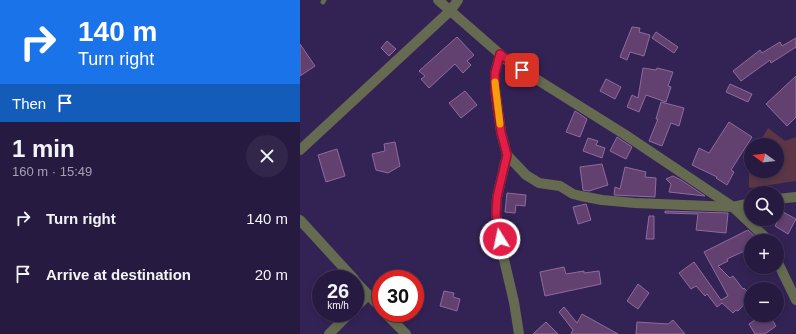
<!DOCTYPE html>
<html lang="en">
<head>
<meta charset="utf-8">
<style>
  :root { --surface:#261a40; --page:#32274b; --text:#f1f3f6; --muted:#a4a1b1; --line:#423859 }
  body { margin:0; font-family:Helvetica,sans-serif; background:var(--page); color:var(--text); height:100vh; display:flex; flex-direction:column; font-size:15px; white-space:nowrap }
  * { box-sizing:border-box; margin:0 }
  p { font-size:13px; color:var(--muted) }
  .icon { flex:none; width:22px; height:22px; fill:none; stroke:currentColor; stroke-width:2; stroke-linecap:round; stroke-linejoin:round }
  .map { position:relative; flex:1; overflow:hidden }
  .details { display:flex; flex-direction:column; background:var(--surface); width:300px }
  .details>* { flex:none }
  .hud { background:#1a73e8; color:#fff; overflow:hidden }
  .needle { width:26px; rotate:285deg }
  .controls { position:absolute; left:444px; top:138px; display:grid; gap:8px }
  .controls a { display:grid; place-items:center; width:40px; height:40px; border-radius:50%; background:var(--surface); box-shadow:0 2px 6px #0003,0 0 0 1px var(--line); font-size:20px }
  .speed { position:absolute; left:12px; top:270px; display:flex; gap:8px; font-size:20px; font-weight:700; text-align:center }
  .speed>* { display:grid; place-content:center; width:52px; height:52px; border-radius:50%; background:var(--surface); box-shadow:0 2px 6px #0003,0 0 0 1px var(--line); line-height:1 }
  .speed small { font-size:10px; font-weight:400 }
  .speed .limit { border:6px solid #d22; background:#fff; color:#111 }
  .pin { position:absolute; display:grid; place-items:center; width:34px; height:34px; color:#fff; margin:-17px; border-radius:8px; box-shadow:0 2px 6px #0006 }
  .me { position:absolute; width:44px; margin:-22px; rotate:350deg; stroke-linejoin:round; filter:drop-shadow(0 0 3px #0008) }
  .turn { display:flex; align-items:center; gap:14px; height:84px; padding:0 12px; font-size:18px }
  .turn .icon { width:52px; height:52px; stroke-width:2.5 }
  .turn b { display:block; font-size:28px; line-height:34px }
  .then { display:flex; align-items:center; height:38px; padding:0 12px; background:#0003; gap:8px; font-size:15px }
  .round { display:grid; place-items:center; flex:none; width:42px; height:42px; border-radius:21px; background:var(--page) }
  .overview { display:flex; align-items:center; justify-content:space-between; height:68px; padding:0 12px }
  h1 { font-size:24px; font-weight:600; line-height:30px }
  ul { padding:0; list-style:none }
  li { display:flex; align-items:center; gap:12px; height:56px; padding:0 12px }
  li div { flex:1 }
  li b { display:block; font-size:15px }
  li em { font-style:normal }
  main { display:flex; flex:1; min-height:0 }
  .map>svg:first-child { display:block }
  .green { fill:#5c3645 }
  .building { fill:#624070; stroke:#8f6b9f }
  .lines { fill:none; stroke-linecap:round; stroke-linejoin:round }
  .lane { stroke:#666a50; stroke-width:5 }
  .street { stroke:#666a50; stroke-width:10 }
  .route-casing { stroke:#92132f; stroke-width:10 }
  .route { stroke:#e11d48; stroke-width:7 }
  .slow { stroke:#f59e0b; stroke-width:7 }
</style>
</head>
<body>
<main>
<section class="details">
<div class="hud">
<div class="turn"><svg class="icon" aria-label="right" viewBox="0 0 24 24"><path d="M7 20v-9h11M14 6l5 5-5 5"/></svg><div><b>140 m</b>Turn right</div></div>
<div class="then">Then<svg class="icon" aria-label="arrive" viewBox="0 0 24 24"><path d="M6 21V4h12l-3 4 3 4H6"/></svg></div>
</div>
<div class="overview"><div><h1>1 min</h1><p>160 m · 15:49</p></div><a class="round"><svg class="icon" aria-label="close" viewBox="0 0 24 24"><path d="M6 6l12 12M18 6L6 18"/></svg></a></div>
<ul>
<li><svg class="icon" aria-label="right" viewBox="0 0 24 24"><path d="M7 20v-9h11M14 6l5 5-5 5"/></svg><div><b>Turn right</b></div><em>140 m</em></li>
<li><svg class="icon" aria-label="arrive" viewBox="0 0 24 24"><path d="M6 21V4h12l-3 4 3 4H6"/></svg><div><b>Arrive at destination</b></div><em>20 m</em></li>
</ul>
</section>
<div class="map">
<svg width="496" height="334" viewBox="0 0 496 334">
  <rect width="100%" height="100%" fill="#332355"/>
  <path class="green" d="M468 128 485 141 496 137V181L449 188V172L451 167V171H477V145H458Z"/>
  <g class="building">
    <path d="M332 27 340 28 339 32 350 35 344 56 330 52 327 60 320 57Z"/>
    <path d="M356 32 378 47 374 53 352 38Z"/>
    <path d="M157 37 174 55 167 61 171 65 163 73 155 64 129 88 121 79 125 76 119 71Z"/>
    <path d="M496 38V47L471 63 470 60 441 81 433 71 460 50 462 53 480 42 482 46Z"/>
    <path d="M87 41 96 49 89 56 81 48Z"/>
    <path d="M0 44 15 66 0 76Z"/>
    <path d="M343 68 356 70 357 68 373 72 368 86 371 87 366 102 346 95 339 112 327 107 332 95 338 98Z"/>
    <path d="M496 76V117L487 126 466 104Z"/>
    <path d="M306 79 321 87 315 99 300 91Z"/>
    <path d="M430 84 452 94 448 102 426 92Z"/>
    <path d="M165 91 177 105 161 118 149 103Z"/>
    <path d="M361 102 384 108 379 126 371 123 362 146 349 141 358 119H356Z"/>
    <path d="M275 111 287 119 280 137 266 132Z"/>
    <path d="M429 122 452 137 431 170 434 172 427 185 416 178 417 177 392 165 399 148 409 153Z"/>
    <path d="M317 137 332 147 326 159 310 151Z"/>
    <path d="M288 138 298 141 296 145 305 148 302 158 283 151Z"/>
    <path d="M95 142 100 166 88 173 76 170 72 154 85 151 84 144Z"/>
    <path d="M37 149 45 176 26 182 18 155Z"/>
    <path d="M302 164 308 185 289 191 283 190 280 167Z"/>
    <path d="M325 167 346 172 345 177 356 178 355 197 314 195 315 187 320 189Z"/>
    <path d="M373 176 381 180 405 196 369 192 371 184 366 179Z"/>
    <path d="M207 193 226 195 225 206 216 205 215 213 205 212Z"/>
    <path d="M286 204 291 220 278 224 273 207Z"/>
    <path d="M365 211 428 213 426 233 396 230 398 214 365 213Z"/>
    <path d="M483 212 496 219 488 234 475 226Z"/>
    <path d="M349 216H354V239H346Z"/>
    <path d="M448 230 460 241H451V248L427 259 428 261 418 266 430 278 433 276 443 289 444 288 451 295V297L438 311 436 310 433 313 422 303 417 307 407 294 405 296 396 286 391 289 379 273 394 262 421 300 428 296 404 252Z"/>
    <path d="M264 267 266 274 284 271V273L299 271 301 284 245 296 240 272Z"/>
    <path d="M338 284 349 293 338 309 327 301Z"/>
    <path d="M144 291 154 293 153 297 160 299 157 311 140 306Z"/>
    <path d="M264 307 277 323 282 314 318 334H271L273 330 259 312Z"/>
    <path d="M462 315H469L476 326 465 334H455L449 324Z"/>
    <path d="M373 320 385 334H336L337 322 368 324Z"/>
    <path d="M246 322 258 334H233Z"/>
  </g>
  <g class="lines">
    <path class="lane" d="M23 2 24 0"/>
    <g class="street">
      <path d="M138 0 209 62 324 134 433 207 465 237 467 241"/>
      <path d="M200 54 195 73V89L201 132 207 155 197 197 196 214 202 251 214 302 219 334"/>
      <path d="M0 150 150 11 158 0"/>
      <path d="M207 155 226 175 239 183 260 186 273 194 281 196 302 200 335 203 433 207 451 203"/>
      <path d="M477 199 496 197"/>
      <path d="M0 220 54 279"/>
      <path d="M477 261 496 300"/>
      <path d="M55 281 81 308"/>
      <path d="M55 308 68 295"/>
      <path d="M85 313 106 334"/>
      <path d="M29 334 50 313"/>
    </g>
  </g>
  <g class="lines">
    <g class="route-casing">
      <path id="route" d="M200 239 196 214 197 197 207 155 201 132 195 89V73L200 54 222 70"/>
    </g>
    <use href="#route" class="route"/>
    <path class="slow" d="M195 82 200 124"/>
  </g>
</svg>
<div class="controls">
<a><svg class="needle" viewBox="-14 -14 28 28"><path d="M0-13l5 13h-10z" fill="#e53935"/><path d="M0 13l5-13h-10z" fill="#a4a1b1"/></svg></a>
<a><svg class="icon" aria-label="search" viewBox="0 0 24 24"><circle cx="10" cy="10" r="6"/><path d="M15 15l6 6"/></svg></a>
<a>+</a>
<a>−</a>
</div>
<div class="speed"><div>26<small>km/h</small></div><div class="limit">30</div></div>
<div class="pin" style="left:222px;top:70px;background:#d93025"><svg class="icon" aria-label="arrive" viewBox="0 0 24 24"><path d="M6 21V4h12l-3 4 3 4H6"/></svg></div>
<svg class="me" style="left:200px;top:239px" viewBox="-20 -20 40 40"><circle r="17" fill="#e11d48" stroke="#fff" stroke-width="3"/><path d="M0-11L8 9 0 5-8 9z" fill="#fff"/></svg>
</div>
</main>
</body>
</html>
